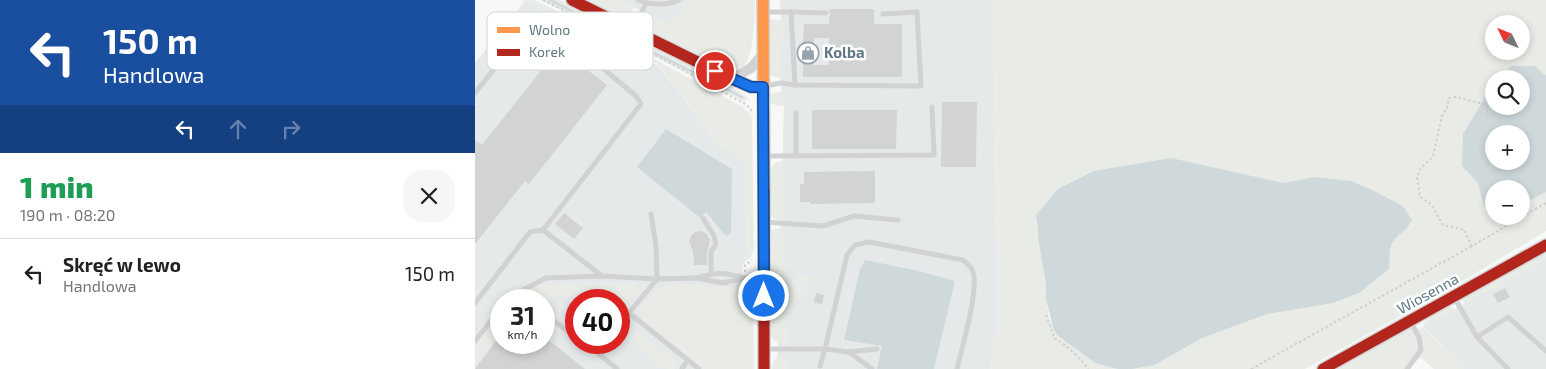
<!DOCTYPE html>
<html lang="pl">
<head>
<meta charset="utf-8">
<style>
  :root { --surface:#fff; --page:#f6f6f6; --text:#202124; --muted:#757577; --line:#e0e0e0 }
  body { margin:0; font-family:"Exo 2",sans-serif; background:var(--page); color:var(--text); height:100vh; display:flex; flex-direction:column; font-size:19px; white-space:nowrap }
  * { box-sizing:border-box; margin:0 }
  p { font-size:16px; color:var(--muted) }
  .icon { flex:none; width:28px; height:28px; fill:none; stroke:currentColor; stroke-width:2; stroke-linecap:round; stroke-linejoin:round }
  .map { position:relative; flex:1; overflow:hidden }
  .sheet { display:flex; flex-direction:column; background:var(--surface); width:475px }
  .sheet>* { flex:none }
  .banner { background:#1a4fa0; color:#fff; overflow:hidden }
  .needle { width:32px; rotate:313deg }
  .buttons { position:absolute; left:1010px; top:15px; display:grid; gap:10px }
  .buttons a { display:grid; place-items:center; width:45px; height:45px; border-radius:50%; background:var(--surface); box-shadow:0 2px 8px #0003; font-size:25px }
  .speed { position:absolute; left:15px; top:289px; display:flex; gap:10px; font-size:25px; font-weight:700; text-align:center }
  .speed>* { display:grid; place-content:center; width:65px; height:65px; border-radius:50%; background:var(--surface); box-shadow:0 2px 8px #0003; line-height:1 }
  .speed small { font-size:12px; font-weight:400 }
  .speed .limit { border:8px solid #d22; background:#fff; color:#111 }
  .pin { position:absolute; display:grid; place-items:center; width:42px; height:42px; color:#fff; margin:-21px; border:2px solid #fff; border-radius:50%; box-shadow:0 1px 5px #0007 }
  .me { position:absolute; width:55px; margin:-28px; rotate:0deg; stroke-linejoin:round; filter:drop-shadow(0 0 4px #0008) }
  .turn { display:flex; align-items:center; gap:18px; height:105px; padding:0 20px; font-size:22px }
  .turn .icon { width:65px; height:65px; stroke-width:2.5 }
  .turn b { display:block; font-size:35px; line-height:42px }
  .lanes { display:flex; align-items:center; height:48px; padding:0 20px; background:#0003; justify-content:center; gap:25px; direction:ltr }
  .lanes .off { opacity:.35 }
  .round { display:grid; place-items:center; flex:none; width:52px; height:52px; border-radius:20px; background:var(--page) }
  .head { display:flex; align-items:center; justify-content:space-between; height:85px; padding:0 20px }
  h1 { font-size:30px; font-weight:800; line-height:38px; color:#1e9e55 }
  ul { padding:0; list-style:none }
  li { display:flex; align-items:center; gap:15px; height:70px; padding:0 20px; border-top:1px solid var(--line) }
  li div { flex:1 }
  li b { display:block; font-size:19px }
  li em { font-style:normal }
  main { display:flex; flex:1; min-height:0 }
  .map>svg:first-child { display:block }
  .built { fill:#e6e9e9; fill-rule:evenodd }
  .green { fill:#e9ece6; fill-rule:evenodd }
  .water { fill:#cfd9db; fill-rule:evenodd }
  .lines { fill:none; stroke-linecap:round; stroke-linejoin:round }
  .stream { stroke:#cfd9db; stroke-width:2.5 }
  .building { fill:#d2d4d4; fill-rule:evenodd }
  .slow-casing { stroke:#d2d5d6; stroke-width:14 }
  .jam-casing { stroke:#d2d5d6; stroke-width:14 }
  .path { stroke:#cecfd0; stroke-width:2; stroke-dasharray:2.5 2.5; stroke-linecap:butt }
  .lane { stroke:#d0d2d3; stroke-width:5 }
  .street { stroke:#d0d2d3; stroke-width:10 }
  .slow { stroke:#ff974d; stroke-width:11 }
  .jam { stroke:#b3261e; stroke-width:11 }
  .route-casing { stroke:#114b97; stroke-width:12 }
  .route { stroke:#1a73e8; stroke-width:9 }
  .labels { text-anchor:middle; stroke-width:5; stroke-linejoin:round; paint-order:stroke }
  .poi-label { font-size:15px; font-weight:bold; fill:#617985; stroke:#fff; text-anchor:start }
  .street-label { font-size:15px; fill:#617985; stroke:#fff }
  .key { fill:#fff; stroke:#d0d7da; stroke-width:1 }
  .key-label { font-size:14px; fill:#617985 }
</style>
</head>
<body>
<main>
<section class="sheet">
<div class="banner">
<div class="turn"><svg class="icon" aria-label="left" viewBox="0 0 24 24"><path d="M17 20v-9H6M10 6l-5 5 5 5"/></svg><div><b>150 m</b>Handlowa</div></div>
<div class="lanes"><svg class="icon" aria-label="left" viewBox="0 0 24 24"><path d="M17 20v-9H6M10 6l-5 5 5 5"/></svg><svg class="icon off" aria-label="ahead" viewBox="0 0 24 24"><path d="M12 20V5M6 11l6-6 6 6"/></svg><svg class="icon off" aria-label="right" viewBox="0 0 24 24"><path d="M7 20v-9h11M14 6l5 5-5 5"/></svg></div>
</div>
<div class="head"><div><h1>1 min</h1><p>190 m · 08:20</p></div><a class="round"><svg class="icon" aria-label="close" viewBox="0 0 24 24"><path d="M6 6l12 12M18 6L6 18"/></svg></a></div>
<ul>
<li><svg class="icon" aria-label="left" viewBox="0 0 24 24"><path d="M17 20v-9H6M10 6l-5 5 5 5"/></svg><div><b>Skręć w lewo</b><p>Handlowa</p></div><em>150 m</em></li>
</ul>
</section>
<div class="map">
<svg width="1071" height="369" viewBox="0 0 1071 369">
  <rect width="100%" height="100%" fill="#f8f8f8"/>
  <g class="built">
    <path d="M143 0H213L194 25Z"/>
    <path d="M305 0H518L523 325 515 369H302L309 103 306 102V79L295 74V20H306Z"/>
    <path d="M50 1 183 65 243 144 270 161 272 256 268 264 266 285 275 299V362L263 369H0V63ZM26 300H69V342H26ZM101 300H144V342H101Z"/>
    <path d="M1071 256V369H989L949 327Z"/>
  </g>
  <g class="green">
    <path d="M47 0H60L183 61 268 107 276 115 277 121 279 248C278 256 274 259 268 264L272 256 270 161 243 144 183 64Z"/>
    <path d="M66 0H85L216 64 267 93 273 98 270 102Z"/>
    <path d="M114 0H143L159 8C151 26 127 6 114 0Z"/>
    <path d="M213 0H280C280 14 279 59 268 67 256 73 193 39 179 32L176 23 179 18 194 25Z"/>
    <path d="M518 0H1071V80L1061 75 1019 79 1015 188 1019 205V216H1046V205L1071 192V231L974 289 830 369H515L523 325ZM1019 24H1046V51H1019ZM568 263 588 337C571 328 572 303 571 287 570 279 568 271 568 263Z"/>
    <path d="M295 19 307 20 306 79 301 76 299 77 293 73Z"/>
    <path d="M306 91V102H309V105L302 106 294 102V97L296 94Z"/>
    <path d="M308 161 309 220C302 220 298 219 293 214V171L300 163Z"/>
    <path d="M309 228 308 292 322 277H340L312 313 313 347 307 346V344L297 339 295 333 296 264 293 238 297 230Z"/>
    <path d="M1071 253V259L989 305 988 299Z"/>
    <path d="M88 283H158L161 284 165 289 164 292 144 318V300H102L95 295 78 296 69 307V300H38C53 289 69 284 88 283Z"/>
    <path d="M197 284 264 287C267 295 276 295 278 304L279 369H263L273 362 263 366 261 369H226L168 322C158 303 181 290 197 284Z"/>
    <path d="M975 306 981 310 949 328 989 369H959L945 357 935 369H859L938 326 943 329 949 327 948 324 958 316Z"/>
    <path d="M26 312V331L0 363V345Z"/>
    <path d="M153 324 200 361 202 367 200 369H192L153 339 151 331Z"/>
    <path d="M307 355H313V369H297C297 360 299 358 307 355Z"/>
  </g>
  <g class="water">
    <path d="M1036 66H1060L1068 74 1071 75V192L1046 205V189H1019V216L1009 206 1003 183 987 166 988 134 1019 82V106H1046V79H1022ZM1019 134H1046V161H1019Z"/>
    <path d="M191 129 257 169 256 232 253 236 249 234 231 212 224 217 162 167Z"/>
    <path d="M696 158 808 183 840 177 876 181 895 189 928 206 937 220C930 232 930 229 921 238 913 245 915 259 914 269L884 293 858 303 792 314 727 338 679 365 657 369H643L620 363 582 335 578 328 571 299V285L563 236V228L561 215 583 189 619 171Z"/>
    <path d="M390 260 439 270 480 281 459 369H402L407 346 369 340 385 269Z"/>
  </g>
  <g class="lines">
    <path class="stream" d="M75 0 267 97"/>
  </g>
  <g class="building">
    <path d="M354 9H399V24H427V77H328V52H326V47L327 42H328L329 24H354L355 13ZM339 38H354V65H338Z"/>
    <path d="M84 48 132 85 54 184 50 181 0 244V140L7 145Z"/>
    <path d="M467 102H502L501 167H466Z"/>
    <path d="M337 110H422L421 149H337Z"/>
    <path d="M400 171V203L335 204V202H325V184H329V172Z"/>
    <path d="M89 213 108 228 99 239 80 224Z"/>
    <path d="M226 231 232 234 235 240 232 252V265H219L218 251 214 241 216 236 220 232Z"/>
    <path d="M1030 288 1035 297 1023 303 1018 294Z"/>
    <path d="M341 293 349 295 347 304 339 303Z"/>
    <path d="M26 334V342H69V336L110 369H0Z"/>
  </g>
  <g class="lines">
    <g class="slow-casing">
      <path id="slow" d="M288 0 289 191"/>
    </g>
    <g class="jam-casing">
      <g id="jam">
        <path d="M97 0 257 79 276 87H288"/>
        <path d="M289 191V369"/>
        <path d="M848 369 1071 245"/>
      </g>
    </g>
    <g class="path">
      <path d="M68 0 184 57 272 105 277 111"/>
      <path d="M1012 118V105L981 97 974 98 972 108 967 116 958 156 946 168 942 177 945 197 956 204 968 225 990 230 991 235 997 246 1071 203"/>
      <path d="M270 272V265L277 260"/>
      <path d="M271 284V291L277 296"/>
      <path d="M571 315 580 339C590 343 607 360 613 369"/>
      <path d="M776 369 997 246"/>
    </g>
    <g class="lane">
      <path d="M163 0C175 5 192 6 204 0"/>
      <path d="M290 12H316L320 85"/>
      <path d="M316 12 351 13"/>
      <path d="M158 30 171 3"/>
      <path d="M290 86 306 83 320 85 446 86 442 12 408 14"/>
      <path d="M0 93 52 28 76 25 161 96 166 104 68 230 127 276"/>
      <path d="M289 156 459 155 457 107"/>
      <path d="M321 156V113"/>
      <path d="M176 214 181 246 182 279 154 313 224 369"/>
      <path d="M228 218 239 236 241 244 236 252V273"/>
      <path d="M289 222 348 226 379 216 423 220"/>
      <path d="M222 278C241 272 249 272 269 278"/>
      <path d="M979 297 1002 337 1033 369"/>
      <path d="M33 300 36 296 71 278 127 276 182 279 221 278 248 283 270 278H288"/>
      <path d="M0 303 55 232 68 230"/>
      <path d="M75 318 101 337"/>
      <path d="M144 326 154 313"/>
      <path d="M1002 337 1033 317 1071 351"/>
      <path d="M0 341 26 308"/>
      <path d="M109 342 123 353 131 342"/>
      <path d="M291 349H350L372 255 380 245 394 242 488 260C492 264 497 267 498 272 504 289 487 348 482 369"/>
      <path d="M374 352 397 369"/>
      <path d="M123 353 142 369"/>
      <path d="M345 366 350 349 373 352 402 349"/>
      <path d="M207 369 213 360"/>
      <path d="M932 369 946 350 944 337 935 321"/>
    </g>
    <path class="street" d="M257 79 276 68 287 55"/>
    <use href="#slow" class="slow"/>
    <use href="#jam" class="jam"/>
  </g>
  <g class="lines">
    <g class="route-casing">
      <path id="route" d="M240 71 276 87H288L289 296"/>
    </g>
    <use href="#route" class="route"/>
  </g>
  <defs>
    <g id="shop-ring" transform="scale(1.125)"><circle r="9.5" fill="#fff" stroke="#96a5ad" stroke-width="1.5"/><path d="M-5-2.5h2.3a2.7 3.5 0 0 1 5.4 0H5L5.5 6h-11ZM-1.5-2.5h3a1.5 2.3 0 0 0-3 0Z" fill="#96a5ad"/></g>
  </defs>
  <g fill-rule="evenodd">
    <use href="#shop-ring" x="333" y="53"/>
  </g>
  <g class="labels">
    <g class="poi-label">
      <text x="349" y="58">Kolba</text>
    </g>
    <g class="street-label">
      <text transform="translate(953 294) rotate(-29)" y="5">Wiosenna</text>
    </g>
  </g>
  <rect x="12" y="12" width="166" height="58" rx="8" class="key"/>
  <rect x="22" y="27" width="23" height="6" fill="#ff974d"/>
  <rect x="22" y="49" width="23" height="7" fill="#b3261e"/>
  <g class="key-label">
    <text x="54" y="35">Wolno</text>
    <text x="54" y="57">Korek</text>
  </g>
</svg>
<div class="buttons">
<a><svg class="needle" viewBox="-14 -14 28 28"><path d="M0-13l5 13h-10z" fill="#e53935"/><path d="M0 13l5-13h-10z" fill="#757577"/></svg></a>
<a><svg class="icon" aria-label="search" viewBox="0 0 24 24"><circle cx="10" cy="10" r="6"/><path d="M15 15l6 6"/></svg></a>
<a>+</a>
<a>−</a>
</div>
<div class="speed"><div>31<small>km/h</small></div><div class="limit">40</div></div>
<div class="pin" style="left:240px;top:71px;background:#d93025"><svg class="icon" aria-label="arrive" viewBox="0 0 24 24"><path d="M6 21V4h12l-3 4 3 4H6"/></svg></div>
<svg class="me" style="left:289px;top:296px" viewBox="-20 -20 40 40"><circle r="17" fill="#1a73e8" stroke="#fff" stroke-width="3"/><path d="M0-11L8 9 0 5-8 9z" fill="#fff"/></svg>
</div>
</main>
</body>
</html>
